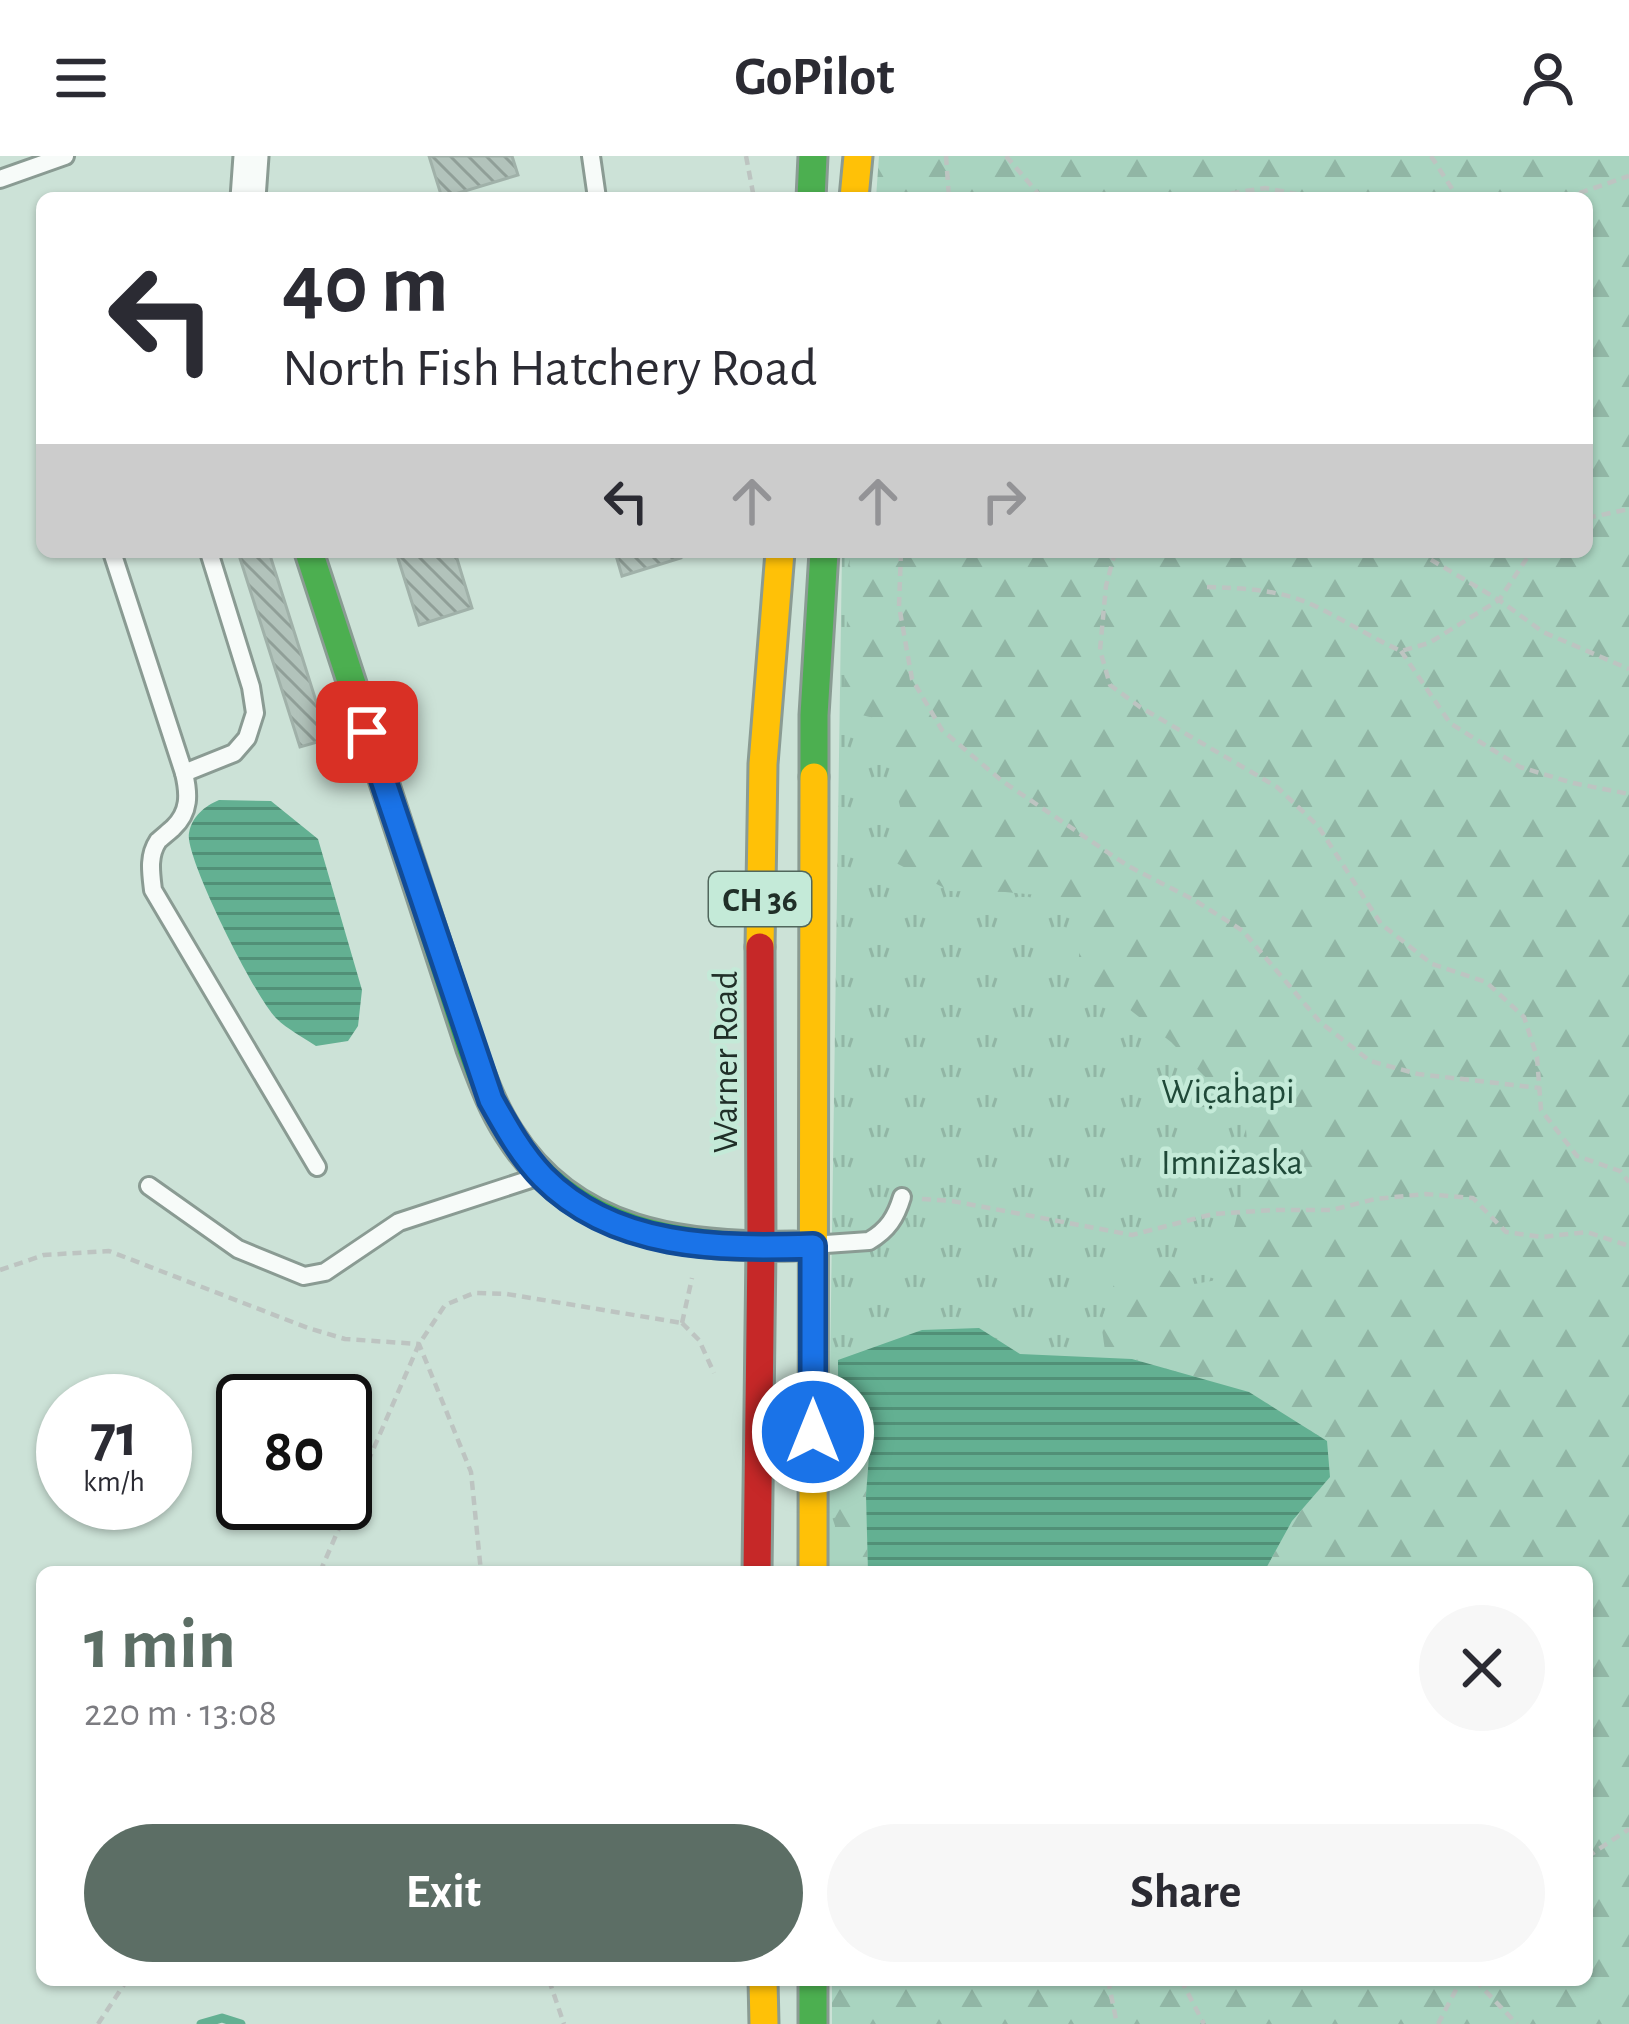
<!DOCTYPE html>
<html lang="en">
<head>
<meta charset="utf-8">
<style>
  :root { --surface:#fff; --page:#f7f7f7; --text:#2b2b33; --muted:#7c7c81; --accent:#5c6e65 }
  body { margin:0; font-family:"Alegreya Sans",sans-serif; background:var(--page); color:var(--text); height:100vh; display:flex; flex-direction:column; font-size:45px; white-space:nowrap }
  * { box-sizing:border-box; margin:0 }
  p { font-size:39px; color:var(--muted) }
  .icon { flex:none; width:66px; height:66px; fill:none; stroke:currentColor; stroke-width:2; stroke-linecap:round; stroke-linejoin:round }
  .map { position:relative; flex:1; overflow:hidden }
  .details { position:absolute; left:36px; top:1410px; width:1557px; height:420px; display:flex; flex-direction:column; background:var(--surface); border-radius:18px; box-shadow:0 3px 9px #0004 }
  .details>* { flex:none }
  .hud { position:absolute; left:36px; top:36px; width:1557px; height:366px; border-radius:18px; box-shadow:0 3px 9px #0004; background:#fff; color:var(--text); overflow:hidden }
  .speed { position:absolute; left:36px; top:1218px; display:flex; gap:24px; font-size:60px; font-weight:700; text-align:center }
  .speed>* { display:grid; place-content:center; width:156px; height:156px; border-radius:50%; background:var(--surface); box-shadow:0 3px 9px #0004; line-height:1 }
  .speed small { font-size:30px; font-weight:400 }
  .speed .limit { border:6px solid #111; border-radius:18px; background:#fff; color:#111 }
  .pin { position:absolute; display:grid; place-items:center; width:102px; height:102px; color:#fff; margin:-51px; border-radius:24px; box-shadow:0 6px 18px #0006 }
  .me { position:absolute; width:132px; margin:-66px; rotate:0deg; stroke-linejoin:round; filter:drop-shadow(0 0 9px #0008) }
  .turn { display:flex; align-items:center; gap:42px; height:252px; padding:0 48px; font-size:54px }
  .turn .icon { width:156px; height:156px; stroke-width:2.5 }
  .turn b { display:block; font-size:84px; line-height:102px }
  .lanes { display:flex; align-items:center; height:114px; padding:0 48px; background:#0003; justify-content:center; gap:60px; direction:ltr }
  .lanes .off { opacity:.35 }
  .round { display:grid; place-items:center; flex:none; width:126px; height:126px; border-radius:63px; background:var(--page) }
  .head { display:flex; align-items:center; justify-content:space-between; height:204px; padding:0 48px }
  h1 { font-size:72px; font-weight:700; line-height:90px; color:var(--accent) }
  .cta { display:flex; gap:24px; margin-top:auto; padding:24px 48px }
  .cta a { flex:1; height:138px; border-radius:72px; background:var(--accent); color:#fff; font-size:48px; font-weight:700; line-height:138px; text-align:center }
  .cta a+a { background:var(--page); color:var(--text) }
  header { display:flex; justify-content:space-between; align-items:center; height:156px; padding:0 48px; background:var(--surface); font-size:54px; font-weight:700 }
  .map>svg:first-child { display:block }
  .grass { fill:url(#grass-tufts) }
  .forest { fill:url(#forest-firs) }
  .water { fill:url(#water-rules) }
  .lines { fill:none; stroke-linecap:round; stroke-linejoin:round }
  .stream { stroke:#63b092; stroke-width:9 }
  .building { fill:url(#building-back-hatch); stroke:#a0b1a9; stroke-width:3 }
  .lane-casing { stroke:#8a9b93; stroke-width:22 }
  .street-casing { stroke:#8a9b93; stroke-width:39 }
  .fast-casing { stroke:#8a9b93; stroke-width:33 }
  .slow-casing { stroke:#8a9b93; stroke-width:33 }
  .jam-casing { stroke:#8a9b93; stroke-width:33 }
  .path { stroke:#bdc4c1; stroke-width:4.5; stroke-dasharray:9 6; stroke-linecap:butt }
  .lane { stroke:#f7fbf9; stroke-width:16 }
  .street { stroke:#f7fbf9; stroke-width:33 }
  .fast { stroke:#4caf50; stroke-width:27 }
  .slow { stroke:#ffc107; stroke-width:27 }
  .jam { stroke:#c62828; stroke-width:27 }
  .route-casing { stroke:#114b97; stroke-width:30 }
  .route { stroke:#1a73e8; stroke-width:21 }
  .labels { text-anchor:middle; stroke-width:9; stroke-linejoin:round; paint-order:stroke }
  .shield { fill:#c4ead8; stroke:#51675d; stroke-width:3 }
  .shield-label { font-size:33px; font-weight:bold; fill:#202f28 }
  .street-label { font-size:36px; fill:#202f28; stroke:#c4ead8 }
  .park-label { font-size:36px; fill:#1f4938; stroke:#c4ead8 }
</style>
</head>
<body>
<header><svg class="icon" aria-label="menu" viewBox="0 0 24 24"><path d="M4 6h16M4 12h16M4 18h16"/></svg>GoPilot<svg class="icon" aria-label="person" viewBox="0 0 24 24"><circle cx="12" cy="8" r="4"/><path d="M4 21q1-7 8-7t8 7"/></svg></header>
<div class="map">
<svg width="1629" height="1868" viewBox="0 0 1629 1868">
  <defs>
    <pattern id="grass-tufts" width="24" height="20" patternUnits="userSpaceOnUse" patternTransform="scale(3)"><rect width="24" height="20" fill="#a9d4c0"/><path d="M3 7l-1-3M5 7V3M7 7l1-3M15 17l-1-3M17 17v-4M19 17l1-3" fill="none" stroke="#91b6a5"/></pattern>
    <pattern id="forest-firs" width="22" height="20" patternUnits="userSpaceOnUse" patternTransform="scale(3)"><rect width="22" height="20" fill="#a9d4c0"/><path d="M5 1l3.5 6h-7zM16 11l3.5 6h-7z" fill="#91b6a5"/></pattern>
    <pattern id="water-rules" width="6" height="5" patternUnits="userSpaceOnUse" patternTransform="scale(3)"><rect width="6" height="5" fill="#63b092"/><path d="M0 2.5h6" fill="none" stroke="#519077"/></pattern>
    <pattern id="building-back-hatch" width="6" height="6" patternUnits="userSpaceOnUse" patternTransform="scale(3)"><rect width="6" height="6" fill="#b2c3bb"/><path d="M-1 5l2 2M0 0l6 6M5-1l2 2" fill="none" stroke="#909f98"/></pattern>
  </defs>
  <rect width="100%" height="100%" fill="#cce2d7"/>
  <path class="grass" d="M1629 0V1868L1587 1824V1416H827L842 396H1587V42Z"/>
  <g class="forest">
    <path d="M879 0H1629V1868H832V1824H1587V1416H1264L1292 1365 1330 1321 1327 1285 1249 1236 1132 1203 1106 1202 1101 1166 1117 1120 1159 1102 1183 1130 1217 1124 1235 1068 1249 1008 1244 950 1204 920 1171 886 1120 846 1077 820 1081 780 1059 741 1005 736 950 735 896 707 901 654 877 563 843 554 850 396H1587V42H876Z"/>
    <path d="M838 1228 862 1239 872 1260 866 1339 868 1416H834Z"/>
  </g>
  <g class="water">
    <path d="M219 644 271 645 318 683 362 834 358 870 348 885 316 890C303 881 287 873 277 863 257 845 184 700 189 677 192 660 205 650 219 644Z"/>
    <path d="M979 1172 1020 1198 1132 1203 1249 1236 1327 1285 1330 1321 1292 1365 1264 1416H868L866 1339 872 1260 862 1239 838 1228V1204L922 1174Z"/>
  </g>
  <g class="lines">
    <path class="stream" d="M201 1868 222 1862 241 1868"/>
  </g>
  <g class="building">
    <path d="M429 0H512L518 19 442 42Z"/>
    <path d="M238 396H269L328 583 300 591Z"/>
    <path d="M396 396H455L472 452 419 469Z"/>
    <path d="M615 396H681V402L622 420Z"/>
  </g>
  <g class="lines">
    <g class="lane-casing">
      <g id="lane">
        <path d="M591 0 597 42"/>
        <path d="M0 23 65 0"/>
        <path d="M112 396 184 617 234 597 247 582 255 557 251 531 209 396"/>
        <path d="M184 617C189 638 190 656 173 672 172 673 159 684 158 685 148 700 151 717 153 734L317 1011"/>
        <path d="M149 1030 238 1093 304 1120 325 1116 399 1066 540 1020"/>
        <path d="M826 1088 869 1085C888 1074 896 1061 902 1041"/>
      </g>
    </g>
    <g class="street-casing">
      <path id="street" d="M248 42 251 0"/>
    </g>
    <g class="fast-casing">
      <g id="fast">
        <path d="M811 42 813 0"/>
        <path d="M309 396 471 893C482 922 492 951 509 977 573 1079 684 1092 794 1090"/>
        <path d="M814 621V559L824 396"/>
        <path d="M813 1824V1868"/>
      </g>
    </g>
    <g class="slow-casing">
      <g id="slow">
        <path d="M854 42 858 0"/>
        <path d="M760 791 763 608 780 396"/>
        <path d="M813 1416 814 621"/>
        <path d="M763 1824 764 1868"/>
      </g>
    </g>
    <g class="jam-casing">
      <path id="jam" d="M757 1416 761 1092 760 791"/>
    </g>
    <g class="path">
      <path d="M746 0 754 42"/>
      <path d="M946 0 949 42"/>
      <path d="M1006 0 1042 42"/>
      <path d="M1431 0 1458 42"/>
      <path d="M1201 42 1265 32 1318 42"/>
      <path d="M1565 42 1629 20"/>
      <path d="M1587 362 1629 353"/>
      <path d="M901 396 899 450 912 523 942 574 1002 625 1128 710 1196 745 1243 775 1320 866 1370 905 1418 918 1540 932"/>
      <path d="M1115 396 1106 430 1100 494 1110 529 1140 551 1277 631 1318 670 1381 768 1432 808 1486 826 1524 861 1537 901 1541 954 1577 1000 1620 1015 1629 1026"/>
      <path d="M1418 396 1499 444 1543 476 1629 513"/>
      <path d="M1207 431C1245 432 1283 434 1317 451 1346 465 1372 482 1401 495L1429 487 1499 444 1529 399 1534 396"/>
      <path d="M1401 495 1450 567 1520 611 1573 627 1629 638"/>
      <path d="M922 1043 952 1045 1132 1079 1213 1058 1272 1054H1332L1375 1043 1426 1038 1473 1042 1506 1076 1542 1081 1587 1076 1629 1090"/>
      <path d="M0 1114 44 1099 109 1095 308 1172 345 1183 419 1188 471 1316 481 1416"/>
      <path d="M682 1167 692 1122"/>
      <path d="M682 1167 699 1184 714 1217"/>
      <path d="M320 1416 419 1188 445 1149 474 1137 507 1138 682 1167"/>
      <path d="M1587 1701 1629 1673"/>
      <path d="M549 1824 564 1868"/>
      <path d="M1108 1824 1117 1868"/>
      <path d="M1181 1824 1204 1868"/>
      <path d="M1475 1824 1517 1868"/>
      <path d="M98 1868 127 1824"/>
      <path d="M1438 1868 1461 1824"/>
    </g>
    <use href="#lane" class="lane"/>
    <use href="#street" class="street"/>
    <use href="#fast" class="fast"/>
    <use href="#slow" class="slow"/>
    <use href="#jam" class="jam"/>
  </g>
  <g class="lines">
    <g class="route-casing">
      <path id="route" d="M367 576 491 944C506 971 521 998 543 1021 614 1093 719 1093 813 1090V1276"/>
    </g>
    <use href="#route" class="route"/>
  </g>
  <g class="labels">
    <rect class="shield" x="709" y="716" width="102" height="54" rx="9"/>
    <g class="shield-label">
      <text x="760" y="755">CH 36</text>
    </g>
    <g class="street-label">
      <text transform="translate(724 906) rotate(-90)" y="13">Warner Road</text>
    </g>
    <g class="park-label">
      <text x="1228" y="947">Wic̣aḣapi</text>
      <text x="1232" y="1018">Imniżaska</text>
    </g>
  </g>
</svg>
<div class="speed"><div>71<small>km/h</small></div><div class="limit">80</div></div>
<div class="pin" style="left:367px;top:576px;background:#d93025"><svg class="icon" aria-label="arrive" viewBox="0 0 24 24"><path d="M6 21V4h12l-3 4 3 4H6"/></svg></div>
<svg class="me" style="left:813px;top:1276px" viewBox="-20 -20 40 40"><circle r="17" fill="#1a73e8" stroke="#fff" stroke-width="3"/><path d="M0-11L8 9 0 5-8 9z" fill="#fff"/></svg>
<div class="hud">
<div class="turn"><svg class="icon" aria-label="left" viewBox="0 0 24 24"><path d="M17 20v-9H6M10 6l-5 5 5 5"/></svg><div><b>40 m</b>North Fish Hatchery Road</div></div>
<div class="lanes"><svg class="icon" aria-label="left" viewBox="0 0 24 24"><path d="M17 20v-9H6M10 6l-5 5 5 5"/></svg><svg class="icon off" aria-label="ahead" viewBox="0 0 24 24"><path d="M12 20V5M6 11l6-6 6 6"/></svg><svg class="icon off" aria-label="ahead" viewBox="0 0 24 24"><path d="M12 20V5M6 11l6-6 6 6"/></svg><svg class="icon off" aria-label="right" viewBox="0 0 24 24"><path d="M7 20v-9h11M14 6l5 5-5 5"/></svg></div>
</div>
<section class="details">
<div class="head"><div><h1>1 min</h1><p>220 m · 13:08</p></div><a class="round"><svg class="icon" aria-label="close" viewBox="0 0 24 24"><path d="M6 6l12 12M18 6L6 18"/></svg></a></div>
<div class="cta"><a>Exit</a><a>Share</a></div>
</section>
</div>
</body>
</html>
